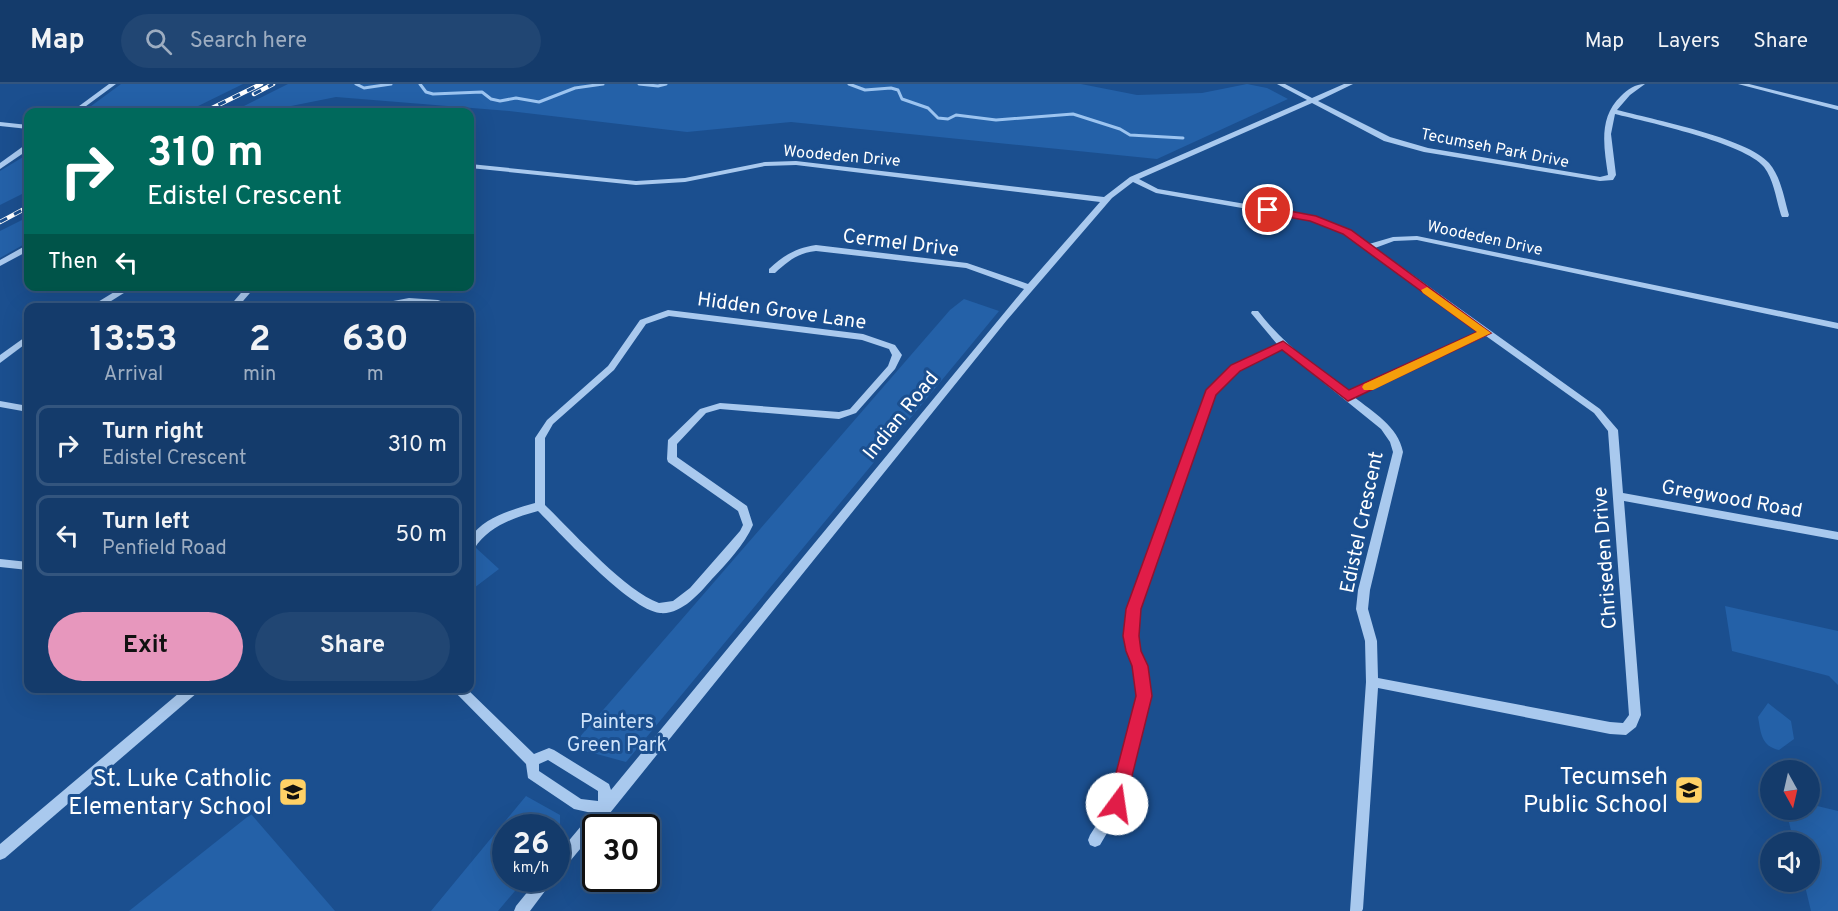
<!DOCTYPE html>
<html lang="en">
<head>
<meta charset="utf-8">
<style>
  :root { --surface:#143b6b; --page:#214673; --text:#f1f3f6; --muted:#9dadc1; --line:#33557e; --accent:#e797bd }
  body { margin:0; font-family:Overpass,sans-serif; background:var(--page); color:var(--text); height:100vh; display:flex; flex-direction:column; font-size:22px; white-space:nowrap }
  * { box-sizing:border-box; margin:0 }
  p { font-size:20px; color:var(--muted) }
  .icon { flex:none; width:33px; height:33px; fill:none; stroke:currentColor; stroke-width:2; stroke-linecap:round; stroke-linejoin:round }
  .map { position:relative; flex:1; overflow:hidden }
  .details { position:absolute; left:24px; top:219px; width:450px; height:390px; display:flex; flex-direction:column; background:var(--surface); border-radius:12px; box-shadow:0 6px 24px #0002,0 0 0 2px var(--line) }
  .details>* { flex:none }
  .banner { position:absolute; left:24px; top:24px; width:450px; height:183px; border-radius:12px; box-shadow:0 6px 24px #0002,0 0 0 2px var(--line); background:#00695c; color:#fff; overflow:hidden }
  .needle { width:39px; rotate:172deg }
  .controls { position:absolute; left:1760px; top:676px; display:grid; gap:12px }
  .controls a { display:grid; place-items:center; width:60px; height:60px; border-radius:50%; background:var(--surface); box-shadow:0 6px 24px #0002,0 0 0 2px var(--line); font-size:30px }
  .speed { position:absolute; left:492px; top:730px; display:flex; gap:12px; font-size:30px; font-weight:700; text-align:center }
  .speed>* { display:grid; place-content:center; width:78px; height:78px; border-radius:50%; background:var(--surface); box-shadow:0 6px 24px #0002,0 0 0 2px var(--line); line-height:1 }
  .speed small { font-size:15px; font-weight:400 }
  .speed .limit { border:3px solid #111; border-radius:9px; background:#fff; color:#111 }
  .pin { position:absolute; display:grid; place-items:center; width:51px; height:51px; color:#fff; margin:-26px; border:3px solid #fff; border-radius:50%; box-shadow:0 2px 6px #0007 }
  .me { position:absolute; width:66px; margin:-33px; rotate:14deg; stroke-linejoin:round; filter:drop-shadow(0 0 4px #0008) }
  .turn { display:flex; align-items:center; gap:21px; height:126px; padding:0 24px; font-size:27px }
  .turn .icon { width:78px; height:78px; stroke-width:2.5 }
  .turn b { display:block; font-size:42px; line-height:51px }
  .then { display:flex; align-items:center; height:57px; padding:0 24px; background:#0003; gap:12px; font-size:22px }
  .eta { display:flex; justify-content:space-evenly; align-items:center; height:102px; text-align:center }
  .eta b { font-size:36px; font-weight:700; line-height:42px }
  .cta { display:flex; gap:12px; margin-top:auto; padding:12px 24px }
  .cta a { flex:1; height:69px; border-radius:36px; background:var(--accent); color:#111; font-size:24px; font-weight:700; line-height:69px; text-align:center }
  .cta a+a { background:var(--page); color:var(--text) }
  ul { padding:0; list-style:none }
  li { display:flex; align-items:center; gap:18px; height:81px; margin:0 12px 9px; padding:0 12px; border:3px solid var(--line); border-radius:12px }
  li div { flex:1 }
  li b { display:block; font-size:22px }
  li em { font-style:normal }
  header { display:flex; align-items:center; gap:36px; box-sizing:border-box; height:84px; padding:0 30px; background:var(--surface); border-bottom:2px solid var(--line) }
  header strong { font-size:28px }
  nav { display:flex; gap:33px; margin-inline-start:auto; font-size:21px }
  .search { width:420px; height:54px; background:var(--page); display:flex; align-items:center; gap:15px; box-sizing:border-box; padding:0 21px; border-radius:33px; color:var(--muted); font-size:22px }
  .map>svg:first-child { display:block }
  .green { fill:#2461a8 }
  .lines { fill:none; stroke-linecap:round; stroke-linejoin:round }
  .stream { stroke:#9cc4f0; stroke-width:3 }
  .minor { fill:#a9c9ee; fill-rule:evenodd }
  .rail-casing { stroke:#fff; stroke-width:4.5 }
  .rail { stroke:#1b4f8f; stroke-width:3; stroke-dasharray:8; stroke-linecap:butt }
  .route { fill:#e11d48; stroke:#92132f; stroke-width:1.5 }
  .slow { fill:#f59e0b }
  .labels { text-anchor:middle; stroke-width:6; stroke-linejoin:round; paint-order:stroke }
  .far-street-label { font-size:16px; fill:#fff; stroke:#1b4f8f }
  .street-label { font-size:20px; fill:#fff; stroke:#1b4f8f }
  .park-label { font-size:20px; fill:#cfe3fa; stroke:#1b4f8f }
  .near-poi-label { font-size:24px; fill:#fff; stroke:#1b4f8f; text-anchor:end }
</style>
</head>
<body>
<header>
<strong>Map</strong>
<div class="search"><svg class="icon" aria-label="search" viewBox="0 0 24 24"><circle cx="10" cy="10" r="6"/><path d="M15 15l6 6"/></svg>Search here</div>
<nav><a>Map</a><a>Layers</a><a>Share</a></nav>
</header>
<div class="map">
<svg width="1838" height="827" viewBox="0 0 1838 827">
  <rect width="100%" height="100%" fill="#1b4f8f"/>
  <g class="green">
    <path d="M121 0H243L186 28H83Z"/>
    <path d="M288 0H1081L1137 11 1202 9 1247 0 1267 4 1288 15 1157 75 791 38 687 48 509 27 336 13 261 28H232Z"/>
    <path d="M28 70V107L0 121V87Z"/>
    <path d="M28 133V158L0 174V147Z"/>
    <path d="M964 215 999 227 626 678 571 663 950 226Z"/>
    <path d="M475 463 499 485 470 507C470 495 473 483 470 472Z"/>
    <path d="M1725 522 1838 547V601L1829 592 1732 567Z"/>
    <path d="M1768 619 1791 637 1794 655 1779 666C1761 662 1761 649 1758 633Z"/>
    <path d="M526 712 560 731V752L557 756 556 744H506V795H525L498 827H431Z"/>
    <path d="M1809 720 1838 727V827H1811L1804 798H1809V759H1794L1786 726H1809Z"/>
    <path d="M251 730 335 827H129Z"/>
  </g>
  <g class="lines">
    <g class="stream">
      <path d="M356 0 364 4 391 0"/>
      <path d="M420 0 426 8 433 10 482 8 491 15 500 17 516 14 539 18 575 4 603 0"/>
      <path d="M639 0 658 2 666 0"/>
      <path d="M849 0 865 6 891 4 898 6 902 15 928 24 938 34 948 35 956 31 996 36 1073 30 1120 45 1130 51 1183 54"/>
    </g>
    <g class="minor">
      <path d="M109 0H116L78 28H71Z"/>
      <path d="M1277 0H1285L1312 14 1344 0H1353L1318 17 1390 53 1428 64 1600 93 1608 91C1604 63 1598 34 1621 12 1628 5 1635 0 1645 0L1630 11 1617 26C1651 35 1748 54 1769 79 1781 93 1784 114 1789 131L1788 133H1782L1781 131C1776 115 1774 96 1764 83 1745 59 1647 38 1615 30L1611 50 1616 91 1613 96 1600 97 1424 68 1384 57 1312 19 1139 95 1158 105 1315 132 1350 146 1369 160 1393 153 1417 152 1838 239V245L1417 156 1394 157 1375 164 1600 325 1618 346 1623 409 1838 448V456L1624 417 1641 631 1636 643 1626 651 1610 650 1378 604 1363 825 1362 827H1350L1366 598 1365 557 1356 525 1358 506 1393 368 1390 358 1381 345 1282 265 1238 286 1214 310 1139 525 1137 551 1139 567 1146 581 1150 612 1124 720 1100 761 1095 763 1090 761 1088 756 1090 751 1111 718 1138 612 1134 581 1127 567 1125 551 1127 525 1205 309 1232 282 1277 260 1251 229 1252 227H1258C1283 260 1316 283 1348 308L1480 248 1344 150 1310 136 1156 109 1133 98 1112 114 1007 236 610 729 561 788 556 790V772L592 729 574 725 528 694 526 680 451 604H466L534 670 549 664 554 666 609 700 611 706 1024 205 966 184 816 167C798 169 788 177 775 189H769V185C784 171 796 164 816 161L967 179 1028 200 1100 118 796 81 765 82 685 98 636 101 470 84V80L636 97 685 94 765 78 796 77 1104 113 1130 93 1307 16ZM1486 252 1594 329 1608 347 1629 631 1623 639 1610 638 1378 594 1377 557 1368 525 1370 506 1403 368C1398 342 1373 328 1354 313ZM548 676 598 707V717L581 715 539 687V680Z"/>
      <path d="M1738 0H1749L1838 22V26Z"/>
      <path d="M0 38 28 41V45L0 42Z"/>
      <path d="M25 61H28V66L0 85V79Z"/>
      <path d="M25 162H28V167L0 182V176Z"/>
      <path d="M124 202H135L100 224H88Z"/>
      <path d="M247 202H256L237 224H228Z"/>
      <path d="M409 214 438 216 460 224 409 219 391 224H379L388 218Z"/>
      <path d="M668 226 863 250 895 261 902 271 895 285 856 329 839 335 720 325 706 329 677 360V373L747 422 753 441C744 461 727 479 712 495 699 510 681 531 660 529 630 526 561 450 538 427 513 434 489 442 474 465L470 466V454C484 433 511 426 535 419V354L547 336 608 282 640 236ZM669 232 862 256 889 265 892 271 888 282 850 325 839 328 720 319 700 325 668 356 667 375 668 378 738 427 743 441 740 447 690 504 673 517 659 519C625 507 573 448 545 421V354L553 340 614 286 646 240Z"/>
      <path d="M470 228 473 229 476 235 475 237H470Z"/>
      <path d="M28 251V258L0 279V271Z"/>
      <path d="M0 317 28 322V328L0 323Z"/>
      <path d="M0 475 28 478V486L0 483Z"/>
      <path d="M185 604H200L198 608 5 774 0 776V760Z"/>
      <path d="M538 795H554L530 827H514L516 822Z"/>
    </g>
    <g class="rail-casing">
      <g id="rail">
        <path d="M254 10 273 0"/>
        <path d="M204 28 261 0"/>
        <path d="M0 138 28 123"/>
      </g>
    </g>
    <use href="#rail" class="rail"/>
  </g>
  <path class="route" d="M1268 123 1316 132 1351 146 1491 249 1348 317 1282 266 1240 287 1216 311 1141 525 1139 552 1141 567 1148 582 1152 612 1125 720 1123 726 1117 728 1111 726 1108 720 1136 612 1132 582 1126 567 1123 552 1126 525 1206 306 1231 281 1283 257 1349 306 1477 248 1343 150 1310 137 1264 129V124Z"/>
  <path class="slow" d="M1427 203 1491 249 1373 306H1364L1362 303 1364 300 1477 248 1423 209 1421 206Z"/>
  <defs>
    <g id="school-square" transform="scale(1.5)"><rect x="-9" y="-9" width="18" height="18" rx="4" fill="#ffd166" stroke="#1b4f8f"/><path d="M0-5L7-2L0 1L-7-2ZM-4 1L0 2.5L4 1V4Q0 6-4 4Z" fill="#111"/></g>
  </defs>
  <g fill-rule="evenodd">
    <use href="#school-square" x="1689" y="706"/>
    <use href="#school-square" x="293" y="708"/>
  </g>
  <g class="labels">
    <g class="far-street-label">
      <text transform="translate(1495 63) rotate(11)" y="6">Tecumseh Park Drive</text>
      <text transform="translate(842 71) rotate(5)" y="6">Woodeden Drive</text>
      <text transform="translate(1485 153) rotate(12)" y="6">Woodeden Drive</text>
    </g>
    <g class="street-label">
      <text transform="translate(901 158) rotate(7)" y="7">Cermel Drive</text>
      <text transform="translate(782 226) rotate(8)" y="7">Hidden Grove Lane</text>
      <text transform="translate(900 331) rotate(-51)" y="7">Indian Road</text>
      <text transform="translate(1732 414) rotate(10)" y="7">Gregwood Road</text>
      <text transform="translate(1361 438) rotate(-78)" y="7">Edistel Crescent</text>
      <text transform="translate(1604 474) rotate(-94)" y="7">Chriseden Drive</text>
    </g>
    <g class="park-label">
      <text x="617" y="644">Painters<tspan x="617" dy="23">Green Park</tspan></text>
    </g>
    <g class="near-poi-label">
      <text x="1668" y="700">Tecumseh<tspan x="1668" dy="28">Public School</tspan></text>
      <text x="272" y="702">St. Luke Catholic<tspan x="272" dy="28">Elementary School</tspan></text>
    </g>
  </g>
</svg>
<div class="controls">
<a><svg class="needle" viewBox="-14 -14 28 28"><path d="M0-13l5 13h-10z" fill="#e53935"/><path d="M0 13l5-13h-10z" fill="#9dadc1"/></svg></a>
<a><svg class="icon" aria-label="sound" viewBox="0 0 24 24"><path d="M4 9h4l5-4v14l-5-4H4zM17 9q2 3 0 6"/></svg></a>
</div>
<div class="speed"><div>26<small>km/h</small></div><div class="limit">30</div></div>
<div class="pin" style="left:1268px;top:126px;background:#d93025"><svg class="icon" aria-label="arrive" viewBox="0 0 24 24"><path d="M6 21V4h12l-3 4 3 4H6"/></svg></div>
<svg class="me" style="left:1117px;top:720px" viewBox="-20 -20 40 40"><circle r="19" fill="#fff"/><path d="M0-13L10 11 0 6-10 11z" fill="#e11d48"/></svg>
<div class="banner">
<div class="turn"><svg class="icon" aria-label="right" viewBox="0 0 24 24"><path d="M7 20v-9h11M14 6l5 5-5 5"/></svg><div><b>310 m</b>Edistel Crescent</div></div>
<div class="then">Then<svg class="icon" aria-label="left" viewBox="0 0 24 24"><path d="M17 20v-9H6M10 6l-5 5 5 5"/></svg></div>
</div>
<section class="details">
<div class="eta">
<div><b>13:53</b><p>Arrival</p></div>
<div><b>2</b><p>min</p></div>
<div><b>630</b><p>m</p></div>
</div>
<ul>
<li><svg class="icon" aria-label="right" viewBox="0 0 24 24"><path d="M7 20v-9h11M14 6l5 5-5 5"/></svg><div><b>Turn right</b><p>Edistel Crescent</p></div><em>310 m</em></li>
<li><svg class="icon" aria-label="left" viewBox="0 0 24 24"><path d="M17 20v-9H6M10 6l-5 5 5 5"/></svg><div><b>Turn left</b><p>Penfield Road</p></div><em>50 m</em></li>
</ul>
<div class="cta"><a>Exit</a><a>Share</a></div>
</section>
</div>
</body>
</html>
